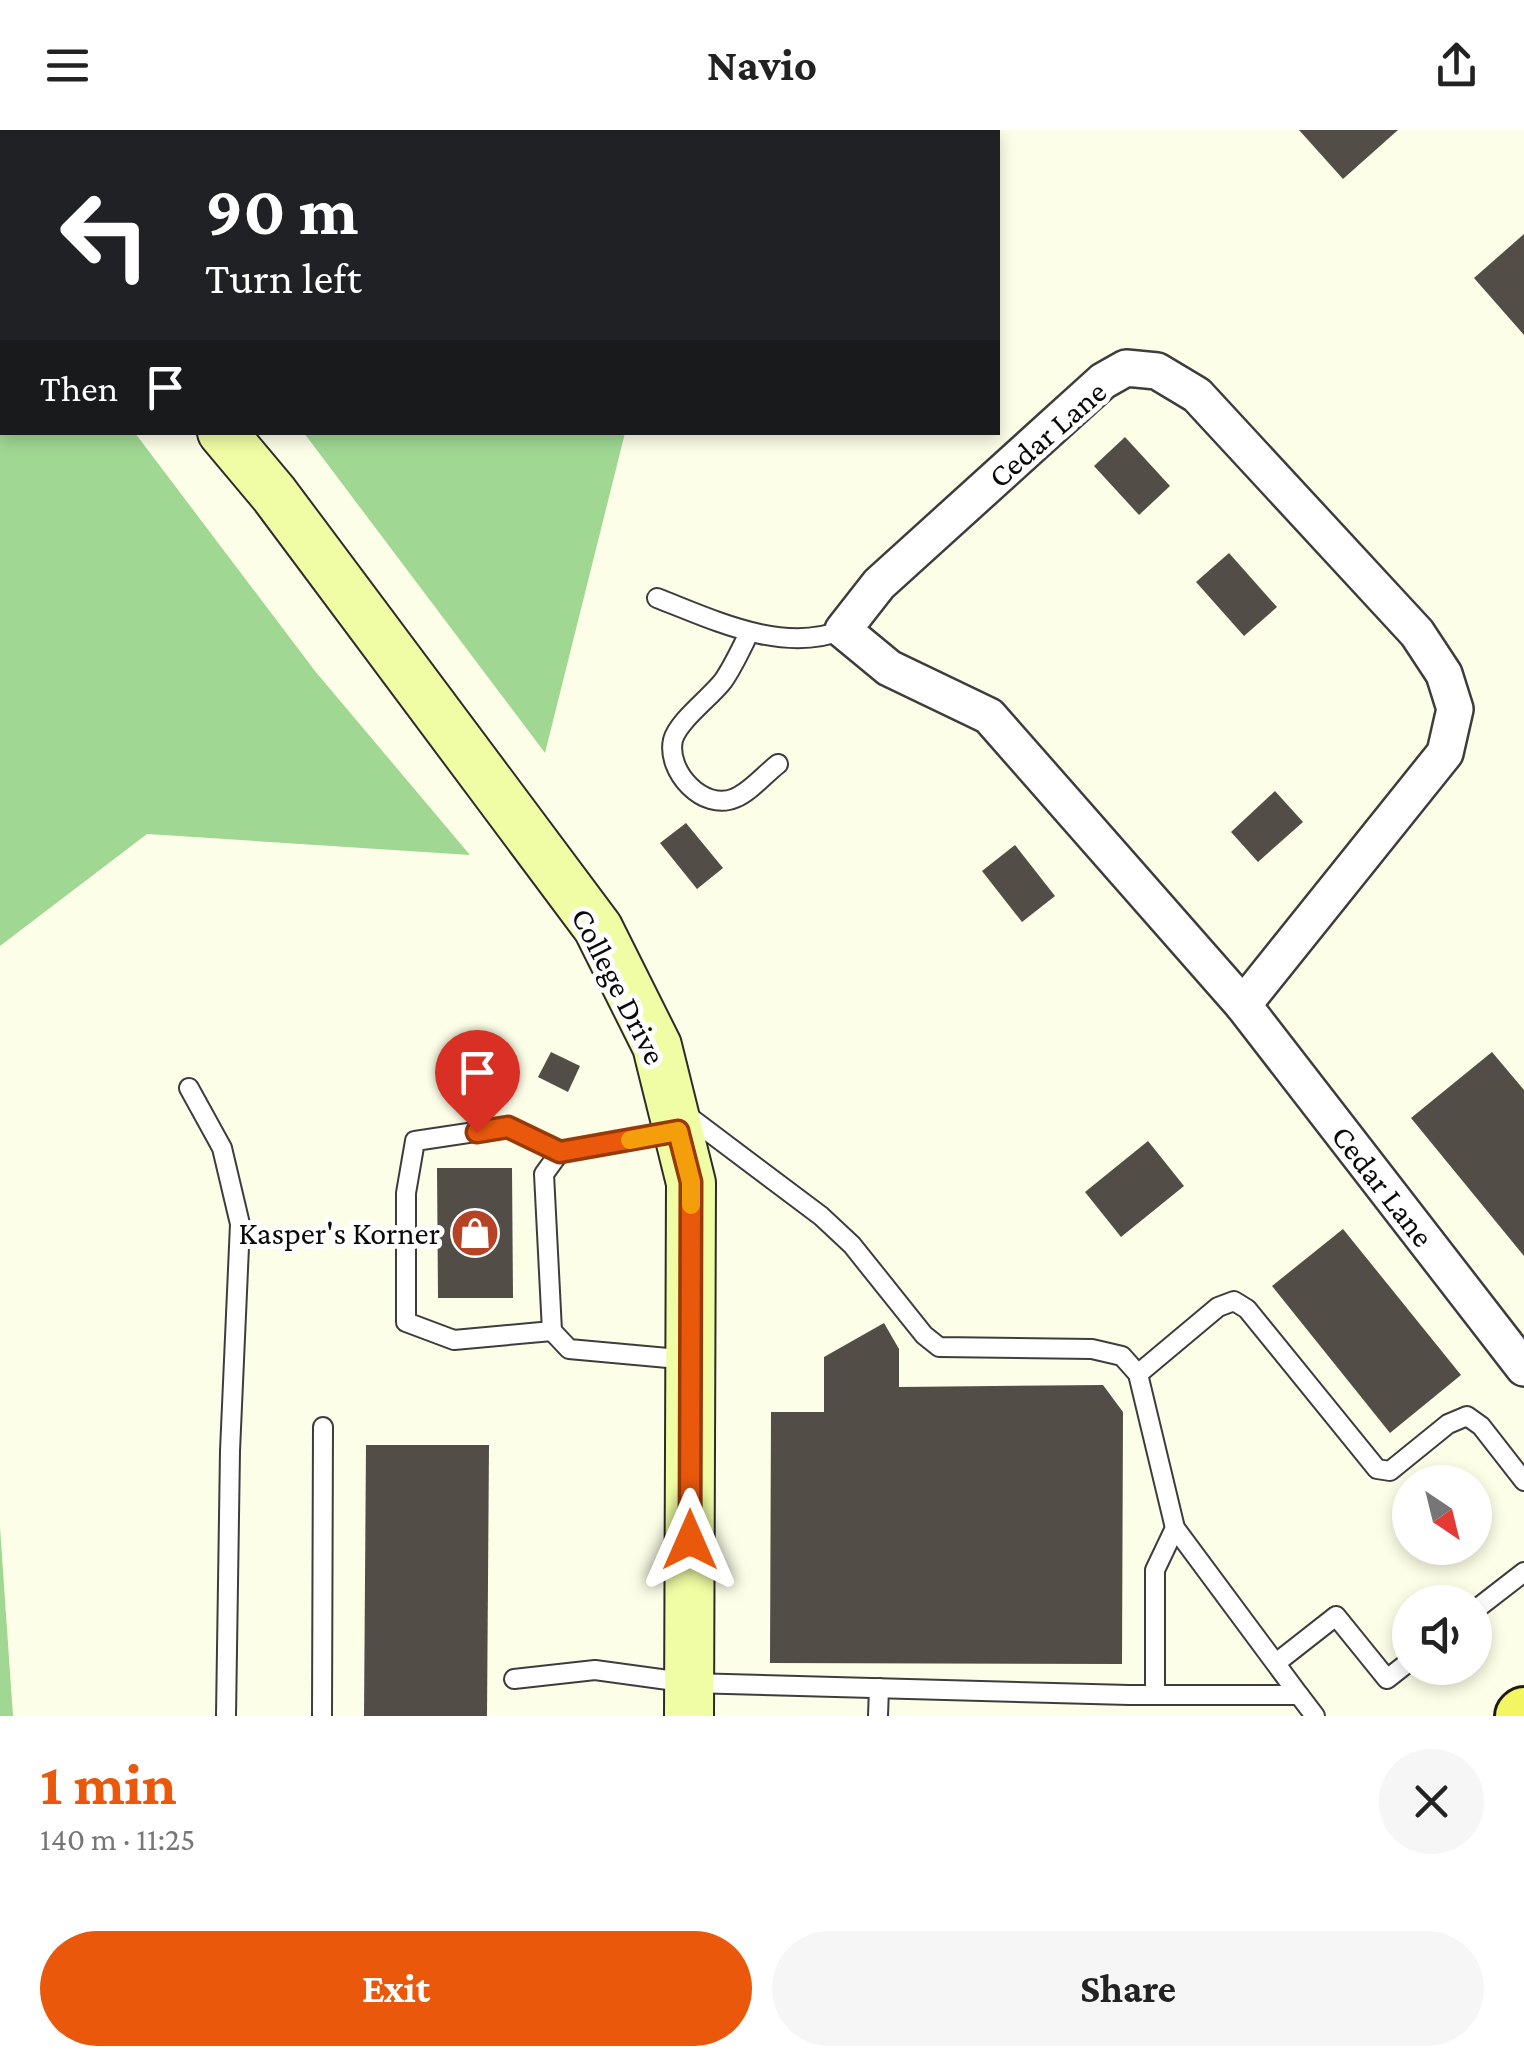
<!DOCTYPE html>
<html lang="en">
<head>
<meta charset="utf-8">
<style>
  :root { --surface:#fff; --page:#f6f6f6; --text:#222; --muted:#767676; --accent:#ea580c }
  body { margin:0; font-family:"Crimson Pro",serif; background:var(--page); color:var(--text); height:100vh; display:flex; flex-direction:column; font-size:38px; white-space:nowrap }
  * { box-sizing:border-box; margin:0 }
  p { font-size:32px; color:var(--muted) }
  .icon { flex:none; width:55px; height:55px; fill:none; stroke:currentColor; stroke-width:2; stroke-linecap:round; stroke-linejoin:round }
  .map { position:relative; height:1586px; overflow:hidden }
  .drawer { display:flex; flex-direction:column; background:var(--surface); flex:1 }
  .drawer>* { flex:none }
  .guide { position:absolute; left:0px; top:0px; width:1000px; height:305px; box-shadow:0 5px 15px #0003; background:#202124; color:#fff; overflow:hidden }
  .needle { width:65px; rotate:145deg }
  .controls { position:absolute; left:1392px; top:1335px; display:grid; gap:20px }
  .controls a { display:grid; place-items:center; width:100px; height:100px; border-radius:50%; background:var(--surface); box-shadow:0 5px 15px #0003; font-size:50px }
  .pin { position:absolute; display:grid; place-items:center; width:85px; height:85px; color:#fff; margin:-102px -42px; border-radius:50% 50% 50% 0; rotate:-45deg; box-shadow:0 0 10px #0007 }
  .pin .icon { rotate:45deg }
  .me { position:absolute; width:110px; margin:-55px; rotate:0deg; stroke-linejoin:round; filter:drop-shadow(0 0 8px #0008) }
  .turn { display:flex; align-items:center; gap:35px; height:210px; padding:0 40px; font-size:45px }
  .turn .icon { width:130px; height:130px; stroke-width:2.5 }
  .turn b { display:block; font-size:70px; line-height:85px }
  .then { display:flex; align-items:center; height:95px; padding:0 40px; background:#0003; gap:20px; font-size:38px }
  .round { display:grid; place-items:center; flex:none; width:105px; height:105px; border-radius:52px; background:var(--page) }
  .overview { display:flex; align-items:center; justify-content:space-between; height:170px; padding:0 40px }
  h1 { font-size:60px; font-weight:700; line-height:75px; color:var(--accent) }
  .button { display:flex; gap:20px; margin-top:auto; padding:20px 40px }
  .button a { flex:1; height:115px; border-radius:60px; background:var(--accent); color:#fff; font-size:40px; font-weight:700; line-height:115px; text-align:center }
  .button a+a { background:var(--page); color:var(--text) }
  header { display:flex; justify-content:space-between; align-items:center; height:130px; padding:0 40px; background:var(--surface); font-size:45px; font-weight:700 }
  .map>svg:first-child { display:block }
  .forest { fill:#a0d793 }
  .building { fill:#524e47 }
  .lines { fill:none; stroke-linecap:round; stroke-linejoin:round }
  .service-casing { stroke:#3d3d3d; stroke-width:22 }
  .minor-casing { stroke:#3d3d3d; stroke-width:40 }
  .secondary-casing { stroke:#2c2c2c; stroke-width:52 }
  .primary-casing { stroke:#1b1b1b; stroke-width:58 }
  .service { stroke:#fff; stroke-width:18 }
  .minor { stroke:#fff; stroke-width:35 }
  .secondary { stroke:#f0fda4; stroke-width:48 }
  .primary { stroke:#f3f561; stroke-width:52 }
  .route-casing { stroke:#983908; stroke-width:25 }
  .route { stroke:#ea580c; stroke-width:18 }
  .slow { stroke:#f59e0b; stroke-width:18 }
  .labels { text-anchor:middle; stroke-width:10; stroke-linejoin:round; paint-order:stroke }
  .street-label { font-size:32px; fill:#0a0a0a; stroke:#fff }
  .poi-label { font-size:32px; fill:#0a0a0a; stroke:#fff; text-anchor:end }
</style>
</head>
<body>
<header><svg class="icon" aria-label="menu" viewBox="0 0 24 24"><path d="M4 6h16M4 12h16M4 18h16"/></svg>Navio<svg class="icon" aria-label="share" viewBox="0 0 24 24"><path d="M12 15V3M7 8l5-5 5 5M5 13v7h14v-7"/></svg></header>
<div class="map">
<svg width="1524" height="1586" viewBox="0 0 1524 1586">
  <rect width="100%" height="100%" fill="#fdfee7"/>
  <g class="forest">
    <path d="M76 0H654L78 2Z"/>
    <path d="M0 124 2 302 135 303 315 541 470 725 147 704 0 816Z"/>
    <path d="M304 303H625L545 623Z"/>
    <path d="M0 1397 13 1586H0Z"/>
  </g>
  <g class="building">
    <path d="M1299 0H1398L1343 49Z"/>
    <path d="M1524 104V205L1474 148Z"/>
    <path d="M1125 307 1170 356 1139 385 1094 336Z"/>
    <path d="M1229 423 1277 477 1244 506 1196 452Z"/>
    <path d="M1275 661 1303 692 1258 732 1231 702Z"/>
    <path d="M686 693 723 738 697 759 660 713Z"/>
    <path d="M1015 715 1055 766 1022 792 982 741Z"/>
    <path d="M551 922 580 936 568 962 538 947Z"/>
    <path d="M1492 922 1524 960V1126L1411 988Z"/>
    <path d="M1148 1011 1184 1056 1121 1107 1085 1062Z"/>
    <path d="M437 1038H512L513 1168H438Z"/>
    <path d="M1343 1099 1461 1245 1390 1303 1272 1156Z"/>
    <path d="M884 1193 899 1219V1257L1103 1255 1123 1282 1122 1534 770 1533 771 1282H824V1227Z"/>
    <path d="M366 1315H489L487 1586H364Z"/>
  </g>
  <g class="lines">
    <g class="service-casing">
      <g id="service">
        <path d="M657 468C714 490 782 524 843 500"/>
        <path d="M749 503C741 519 733 537 723 551 710 568 678 591 673 610 666 641 703 682 735 668 750 662 765 644 778 634"/>
        <path d="M189 958 222 1018 240 1094 230 1321 226 1586"/>
        <path d="M684 983 821 1086 852 1115 924 1205 939 1217 1092 1219 1122 1226 1138 1244 1175 1398 1299 1565"/>
        <path d="M560 1022 544 1044 552 1201 569 1219 690 1230"/>
        <path d="M552 1201 454 1210 406 1192V1063L415 1011 508 997 560 1022 677 1001"/>
        <path d="M1138 1244 1218 1177 1234 1171 1247 1179 1377 1339 1390 1341 1448 1294 1467 1286 1481 1296 1524 1351"/>
        <path d="M1475 1480 1524 1442"/>
        <path d="M1276 1533 1336 1486 1387 1549 1410 1531"/>
        <path d="M514 1549 595 1540 690 1553 1129 1565H1299L1315 1586"/>
        <path d="M1155 1565V1440L1175 1398"/>
        <path d="M322 1586 323 1297"/>
        <path d="M878 1586 879 1558"/>
      </g>
    </g>
    <g class="minor-casing">
      <g id="minor">
        <path d="M1126 238 1157 241 1197 265 1417 503 1444 544 1455 579 1445 623 1243 875 989 586 889 538 843 500 879 454 1103 251Z"/>
        <path d="M1243 875 1524 1238"/>
      </g>
    </g>
    <g class="secondary-casing">
      <g id="secondary">
        <path d="M0 39 2 42"/>
        <path d="M222 302 274 364 598 798 657 916 691 1053 689 1586"/>
      </g>
    </g>
    <g class="primary-casing">
      <path id="primary" d="M1522 1586 1524 1584"/>
    </g>
    <use href="#service" class="service"/>
    <use href="#minor" class="minor"/>
    <use href="#secondary" class="secondary"/>
    <use href="#primary" class="primary"/>
  </g>
  <g class="lines">
    <g class="route-casing">
      <path id="route" d="M477 1002 508 997 560 1022 678 1001 691 1052 690 1410"/>
    </g>
    <use href="#route" class="route"/>
    <path class="slow" d="M630 1010 678 1001 691 1052V1075"/>
  </g>
  <defs>
    <g id="shop-disc" transform="scale(2.5)"><circle r="9.5" fill="#b54427" stroke="#fff"/><path d="M-5-2.5h2.3a2.7 3.5 0 0 1 5.4 0H5L5.5 6h-11ZM-1.5-2.5h3a1.5 2.3 0 0 0-3 0Z" fill="#fff"/></g>
  </defs>
  <g fill-rule="evenodd">
    <use href="#shop-disc" x="475" y="1103"/>
  </g>
  <g class="labels">
    <g class="street-label">
      <text transform="translate(1047 304) rotate(-41)" y="11">Cedar Lane</text>
      <text transform="translate(619 856) rotate(63)" y="11">College Drive</text>
      <text transform="translate(1383 1056) rotate(52)" y="11">Cedar Lane</text>
    </g>
    <g class="poi-label">
      <text x="440" y="1114">Kasper's Korner</text>
    </g>
  </g>
</svg>
<div class="controls">
<a><svg class="needle" viewBox="-14 -14 28 28"><path d="M0-13l5 13h-10z" fill="#e53935"/><path d="M0 13l5-13h-10z" fill="#767676"/></svg></a>
<a><svg class="icon" aria-label="sound" viewBox="0 0 24 24"><path d="M4 9h4l5-4v14l-5-4H4zM17 9q2 3 0 6"/></svg></a>
</div>
<div class="pin" style="left:477px;top:1002px;background:#d93025"><svg class="icon" aria-label="arrive" viewBox="0 0 24 24"><path d="M6 21V4h12l-3 4 3 4H6"/></svg></div>
<svg class="me" style="left:690px;top:1410px" viewBox="-20 -20 40 40"><path d="M0-17L14 15 0 8-14 15z" fill="#ea580c" stroke="#fff" stroke-width="4"/></svg>
<div class="guide">
<div class="turn"><svg class="icon" aria-label="left" viewBox="0 0 24 24"><path d="M17 20v-9H6M10 6l-5 5 5 5"/></svg><div><b>90 m</b>Turn left</div></div>
<div class="then">Then<svg class="icon" aria-label="arrive" viewBox="0 0 24 24"><path d="M6 21V4h12l-3 4 3 4H6"/></svg></div>
</div>
</div>
<section class="drawer">
<div class="overview"><div><h1>1 min</h1><p>140 m · 11:25</p></div><a class="round"><svg class="icon" aria-label="close" viewBox="0 0 24 24"><path d="M6 6l12 12M18 6L6 18"/></svg></a></div>
<div class="button"><a>Exit</a><a>Share</a></div>
</section>
</body>
</html>
